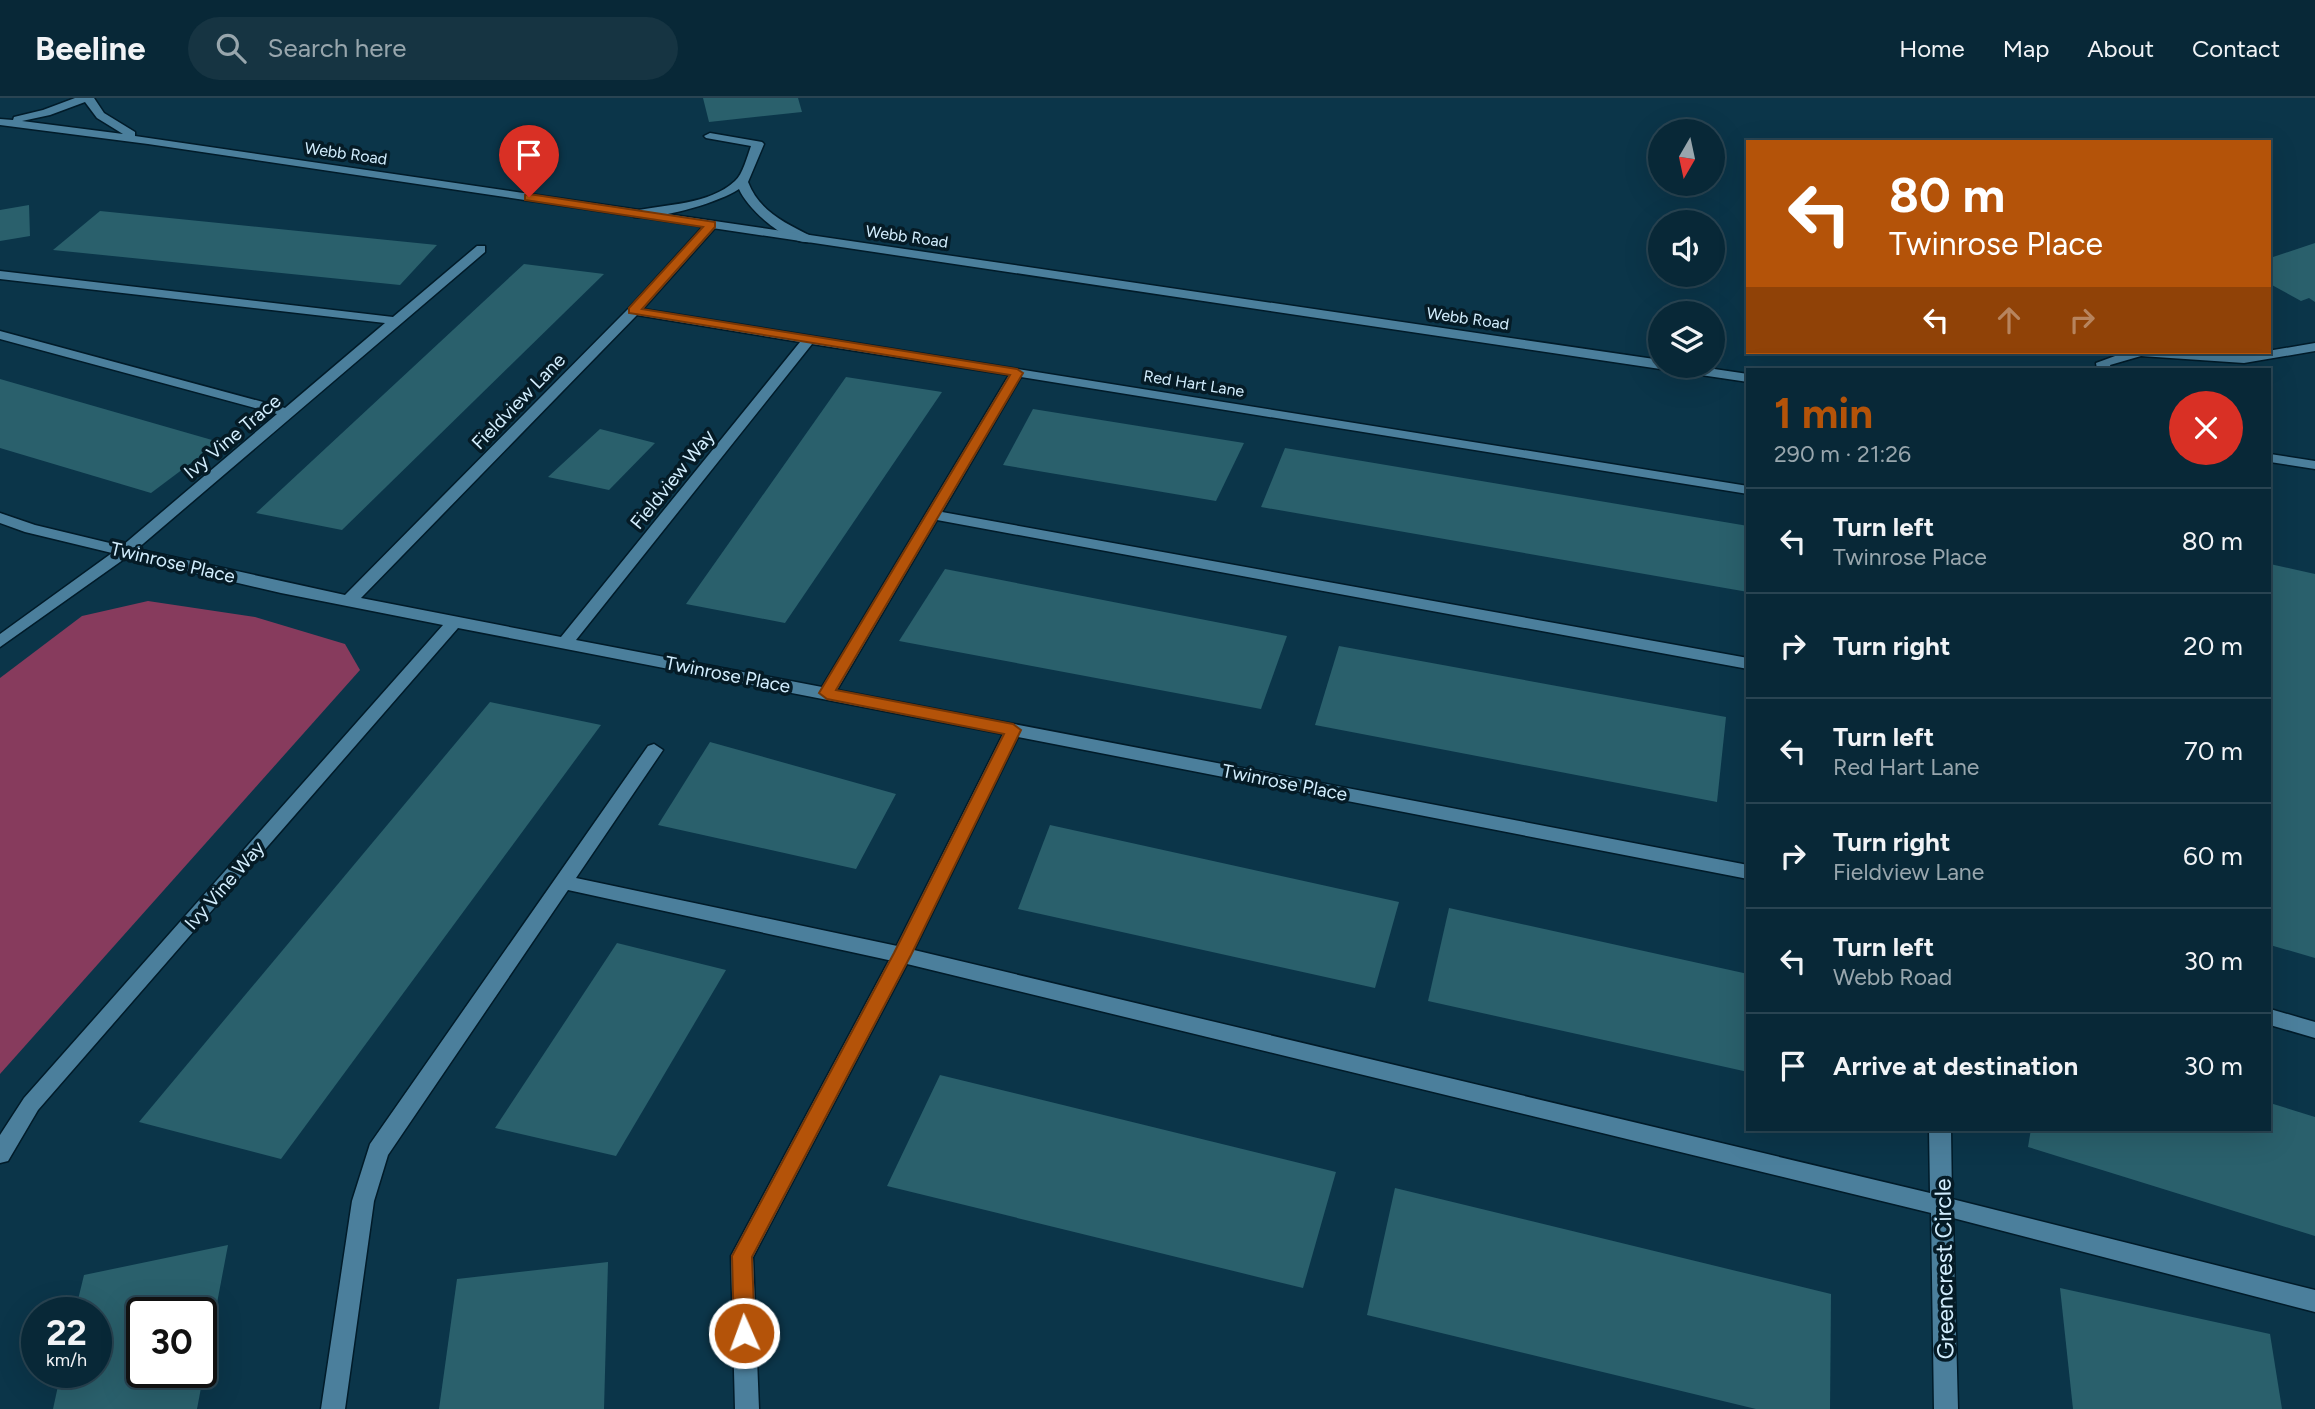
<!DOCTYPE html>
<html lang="en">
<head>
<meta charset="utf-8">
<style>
  :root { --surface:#082837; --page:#163442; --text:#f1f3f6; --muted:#98a6ad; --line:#294452; --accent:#b45309 }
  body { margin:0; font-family:Figtree,sans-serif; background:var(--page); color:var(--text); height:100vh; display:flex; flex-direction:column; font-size:26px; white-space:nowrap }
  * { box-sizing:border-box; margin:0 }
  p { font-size:23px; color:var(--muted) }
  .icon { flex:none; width:38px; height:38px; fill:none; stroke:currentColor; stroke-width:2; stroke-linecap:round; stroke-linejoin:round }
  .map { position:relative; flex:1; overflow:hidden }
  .panel { position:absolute; left:1746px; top:270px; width:525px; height:763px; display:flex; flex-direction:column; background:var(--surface); border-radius:0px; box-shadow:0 7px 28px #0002,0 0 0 2px var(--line) }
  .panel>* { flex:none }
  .guide { position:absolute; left:1746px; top:42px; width:525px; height:214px; border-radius:0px; box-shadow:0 7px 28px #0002,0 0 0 2px var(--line); background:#b45309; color:#fff; overflow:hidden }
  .needle { width:46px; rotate:189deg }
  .buttons { position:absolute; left:1648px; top:21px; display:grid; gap:14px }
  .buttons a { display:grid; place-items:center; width:77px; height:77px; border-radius:50%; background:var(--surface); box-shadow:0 7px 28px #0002,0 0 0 2px var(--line); font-size:35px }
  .speed { position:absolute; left:21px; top:1199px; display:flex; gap:14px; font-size:35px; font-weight:700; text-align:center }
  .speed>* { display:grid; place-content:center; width:91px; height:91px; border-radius:50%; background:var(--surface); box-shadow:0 7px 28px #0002,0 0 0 2px var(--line); line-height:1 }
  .speed small { font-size:18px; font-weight:400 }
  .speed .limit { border:4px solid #111; border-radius:10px; background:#fff; color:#111 }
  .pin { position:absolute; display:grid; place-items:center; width:60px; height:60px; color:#fff; margin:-72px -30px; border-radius:50% 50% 50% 0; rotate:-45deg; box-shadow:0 0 7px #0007 }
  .pin .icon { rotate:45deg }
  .me { position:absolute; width:77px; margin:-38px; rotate:358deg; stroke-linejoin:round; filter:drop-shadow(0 0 5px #0008) }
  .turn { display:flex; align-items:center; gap:24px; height:147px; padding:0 28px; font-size:32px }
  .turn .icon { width:91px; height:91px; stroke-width:2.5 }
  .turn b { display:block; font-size:49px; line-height:60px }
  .lanes { display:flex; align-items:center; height:66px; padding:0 28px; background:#0003; justify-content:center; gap:35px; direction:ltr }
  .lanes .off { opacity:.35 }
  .round { display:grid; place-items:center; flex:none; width:74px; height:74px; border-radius:37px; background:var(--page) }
  .headline { display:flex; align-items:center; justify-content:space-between; height:119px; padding:0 28px }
  h1 { font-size:42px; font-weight:700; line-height:52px; color:var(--accent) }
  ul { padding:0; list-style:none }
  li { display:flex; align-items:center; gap:21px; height:105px; padding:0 28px; border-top:2px solid var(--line) }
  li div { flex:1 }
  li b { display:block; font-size:26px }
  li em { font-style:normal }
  header { display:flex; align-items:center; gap:42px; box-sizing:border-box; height:98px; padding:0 35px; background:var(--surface); border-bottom:2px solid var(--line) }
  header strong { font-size:33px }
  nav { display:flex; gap:38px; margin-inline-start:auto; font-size:24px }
  .search { width:490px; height:63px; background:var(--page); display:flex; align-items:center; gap:18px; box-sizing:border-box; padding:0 24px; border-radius:38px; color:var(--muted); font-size:26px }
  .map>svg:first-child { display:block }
  .green { fill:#873b5d }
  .building { fill:#2a606c; fill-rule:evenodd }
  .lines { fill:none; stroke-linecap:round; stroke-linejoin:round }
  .lane-casing { stroke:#011b29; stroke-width:3 }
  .street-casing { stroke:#011b29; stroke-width:3 }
  .secondary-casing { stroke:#011b29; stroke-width:3 }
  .lane { fill:#4b7f9c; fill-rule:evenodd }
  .street { fill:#4b7f9c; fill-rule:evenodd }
  .secondary { fill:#4b7f9c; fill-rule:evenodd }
  .route { fill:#b45309; stroke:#753606; stroke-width:2 }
  .labels { text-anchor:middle; stroke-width:7; stroke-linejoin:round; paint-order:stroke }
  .far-street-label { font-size:16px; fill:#d3eefe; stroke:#051b26 }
  .street-label { font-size:19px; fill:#d3eefe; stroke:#051b26 }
  .near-street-label { font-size:23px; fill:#d3eefe; stroke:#051b26 }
</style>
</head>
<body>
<header>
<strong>Beeline</strong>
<div class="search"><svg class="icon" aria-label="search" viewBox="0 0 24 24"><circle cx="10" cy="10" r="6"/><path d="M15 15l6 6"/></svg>Search here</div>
<nav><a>Home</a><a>Map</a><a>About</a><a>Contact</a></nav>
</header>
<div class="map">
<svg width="2315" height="1311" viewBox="0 0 2315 1311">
  <rect width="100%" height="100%" fill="#0b3549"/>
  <path class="green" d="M148 503 255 519 345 546 360 572 0 976V580L82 518Z"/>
  <g class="building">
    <path d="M703 0H798L802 14 709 24Z"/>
    <path d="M29 107 30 138 0 143V112Z"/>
    <path d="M100 113 437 147 400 187 53 152Z"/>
    <path d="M2315 145V204L2309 200 2301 203 2270 186V160Z"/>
    <path d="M524 166 604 176 342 432 256 415Z"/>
    <path d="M846 279 942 294 785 525 686 506Z"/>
    <path d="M0 281 219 344 151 395 0 350Z"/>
    <path d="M1033 311 1244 345 1216 403 1003 367Z"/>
    <path d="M600 331 655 345 609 392 548 379Z"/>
    <path d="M1285 350 1748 428V494L1261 409Z"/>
    <path d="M2270 466 2315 476V860L2270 847Z"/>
    <path d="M945 471 1287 538 1261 611 899 543Z"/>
    <path d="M1339 548 1726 619 1717 704 1315 627Z"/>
    <path d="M490 604 601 627 281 1061 139 1024Z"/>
    <path d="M710 644 896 696 856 771 658 727Z"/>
    <path d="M1050 727 1399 804 1375 890 1018 811Z"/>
    <path d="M1449 810 1748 876V974L1428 903Z"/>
    <path d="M617 845 726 872 616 1058 495 1030Z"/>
    <path d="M940 977 1336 1074 1303 1190 887 1088Z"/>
    <path d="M2270 1005 2315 1019V1138L2028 1049 2031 1031H2270Z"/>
    <path d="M1395 1090 1831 1196 1830 1311H1756L1367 1217Z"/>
    <path d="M228 1147 197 1311H53L61 1274H96V1214H75L84 1177ZM142 1214H201V1274H142Z"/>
    <path d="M608 1164 604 1311H439L457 1181Z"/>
    <path d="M2060 1190 2270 1236 2282 1311H2073Z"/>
  </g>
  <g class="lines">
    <g class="lane-casing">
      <g id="lane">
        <path d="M710 35 762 44 764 46 748 84C759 113 785 125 811 138V144C788 147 748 112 739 91 718 105 658 122 634 119V113C666 106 709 107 735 83 743 76 747 59 751 48L706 40 704 38Z"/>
        <path d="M2315 245V253L2244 265 2141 258 2110 267 2111 271H2097L2096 265 2126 254 2244 257Z"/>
        <path d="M654 646 663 652 576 780 902 849 909 852 912 857 909 862 902 865 568 792 388 1057 374 1103 345 1311H321L352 1103 370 1046 648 648Z"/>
      </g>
    </g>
    <g class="street-casing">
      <g id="street">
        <path d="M711 123 717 127 715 130 643 211 1748 388V396L1021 279 942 414 1748 560V571L937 422 837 592 1748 767V781L1018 639 914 852 1930 1095 1929 1031H1951L1952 1101 2315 1192V1214L1953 1120 1958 1311H1934L1931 1115 907 866 753 1159 759 1311H735L731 1158 893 855 1003 636 458 530 38 1012 8 1063 0 1065V1037L24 1000 443 527 281 495 127 459 0 549V536L112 455 25 434 0 425V415L35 427 122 448 277 316 0 241V233L285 310 385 225 0 181V173L393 219 477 148H485V154L137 451 345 497 629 210 707 124ZM637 217 800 244 561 539 361 500ZM812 246 1009 277 822 589 576 542Z"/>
        <path d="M2270 911 2315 924V940L2270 927Z"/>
      </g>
    </g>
    <g class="secondary-casing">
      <g id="secondary">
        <path d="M75 0H94L104 15 135 34V38L1661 262V268H1694L1748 276V284L148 46 0 27V21L13 22 14 19 43 12ZM85 4 97 20 123 36 22 23 50 17Z"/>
        <path d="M2270 356 2315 363V371L2270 364Z"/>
      </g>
    </g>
    <use href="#lane" class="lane"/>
    <use href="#street" class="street"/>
    <use href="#secondary" class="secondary"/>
  </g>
  <path class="route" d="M529 96 715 124V129L642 211 1017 271 1023 275 836 592 1013 626 1021 632 911 857 752 1159 755 1235 752 1242 744 1245 737 1242 734 1235 732 1158 894 855 1004 636 827 601 819 595 1010 277 629 215V210L703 129 525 102V97Z"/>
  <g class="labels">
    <g class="far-street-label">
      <text transform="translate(346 55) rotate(8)" y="6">Webb Road</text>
      <text transform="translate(907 138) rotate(8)" y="6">Webb Road</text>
      <text transform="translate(1468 220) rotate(8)" y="6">Webb Road</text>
      <text transform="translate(1194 285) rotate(9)" y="6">Red Hart Lane</text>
    </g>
    <g class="street-label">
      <text transform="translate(518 303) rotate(-46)" y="7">Fieldview Lane</text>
      <text transform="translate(232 338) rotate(-40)" y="7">Ivy Vine Trace</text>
      <text transform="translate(672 381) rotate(-51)" y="7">Fieldview Way</text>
      <text transform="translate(173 464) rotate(13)" y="7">Twinrose Place</text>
      <text transform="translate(728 576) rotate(11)" y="7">Twinrose Place</text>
      <text transform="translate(1285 684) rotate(11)" y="7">Twinrose Place</text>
      <text transform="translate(224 787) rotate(-49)" y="7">Ivy Vine Way</text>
    </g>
    <g class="near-street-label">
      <text transform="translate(1944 1171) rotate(-91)" y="8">Greencrest Circle</text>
    </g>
  </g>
</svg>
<div class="buttons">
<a><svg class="needle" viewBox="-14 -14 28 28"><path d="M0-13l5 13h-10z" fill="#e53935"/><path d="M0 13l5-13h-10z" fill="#98a6ad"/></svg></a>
<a><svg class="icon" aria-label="sound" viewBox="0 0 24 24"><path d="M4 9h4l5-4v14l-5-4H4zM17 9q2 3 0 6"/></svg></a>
<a><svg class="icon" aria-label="layers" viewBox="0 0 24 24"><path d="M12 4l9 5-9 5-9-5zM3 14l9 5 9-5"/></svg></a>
</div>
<div class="speed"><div>22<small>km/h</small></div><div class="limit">30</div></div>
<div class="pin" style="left:529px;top:99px;background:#d93025"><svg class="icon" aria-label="arrive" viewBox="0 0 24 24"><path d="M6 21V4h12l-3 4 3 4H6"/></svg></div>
<svg class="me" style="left:744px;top:1235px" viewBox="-20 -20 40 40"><circle r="17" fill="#b45309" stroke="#fff" stroke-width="3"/><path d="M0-11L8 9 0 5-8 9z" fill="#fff"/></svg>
<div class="guide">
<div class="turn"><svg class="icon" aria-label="left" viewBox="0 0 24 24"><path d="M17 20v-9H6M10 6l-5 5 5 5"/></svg><div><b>80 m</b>Twinrose Place</div></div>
<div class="lanes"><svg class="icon" aria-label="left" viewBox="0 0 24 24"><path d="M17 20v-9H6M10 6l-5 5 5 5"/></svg><svg class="icon off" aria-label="ahead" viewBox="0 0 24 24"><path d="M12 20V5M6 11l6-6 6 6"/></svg><svg class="icon off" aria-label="right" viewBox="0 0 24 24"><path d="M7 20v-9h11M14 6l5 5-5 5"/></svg></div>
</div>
<section class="panel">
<div class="headline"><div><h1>1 min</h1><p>290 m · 21:26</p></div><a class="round" style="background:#d93025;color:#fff"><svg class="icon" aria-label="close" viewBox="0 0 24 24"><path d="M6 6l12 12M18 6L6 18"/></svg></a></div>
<ul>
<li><svg class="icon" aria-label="left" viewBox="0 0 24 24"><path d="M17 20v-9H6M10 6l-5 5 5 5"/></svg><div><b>Turn left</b><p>Twinrose Place</p></div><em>80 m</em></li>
<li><svg class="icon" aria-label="right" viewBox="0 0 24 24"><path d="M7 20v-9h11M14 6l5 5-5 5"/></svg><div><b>Turn right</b></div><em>20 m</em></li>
<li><svg class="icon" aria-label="left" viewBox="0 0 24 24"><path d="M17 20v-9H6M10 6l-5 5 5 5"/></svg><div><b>Turn left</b><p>Red Hart Lane</p></div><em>70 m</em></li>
<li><svg class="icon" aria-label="right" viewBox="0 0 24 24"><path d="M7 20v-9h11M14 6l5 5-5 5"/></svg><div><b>Turn right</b><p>Fieldview Lane</p></div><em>60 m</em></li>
<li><svg class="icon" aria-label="left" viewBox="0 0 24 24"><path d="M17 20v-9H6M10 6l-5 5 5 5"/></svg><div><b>Turn left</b><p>Webb Road</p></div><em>30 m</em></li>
<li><svg class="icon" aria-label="arrive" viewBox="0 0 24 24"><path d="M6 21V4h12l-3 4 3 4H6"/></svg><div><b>Arrive at destination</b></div><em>30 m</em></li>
</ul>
</section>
</div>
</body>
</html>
